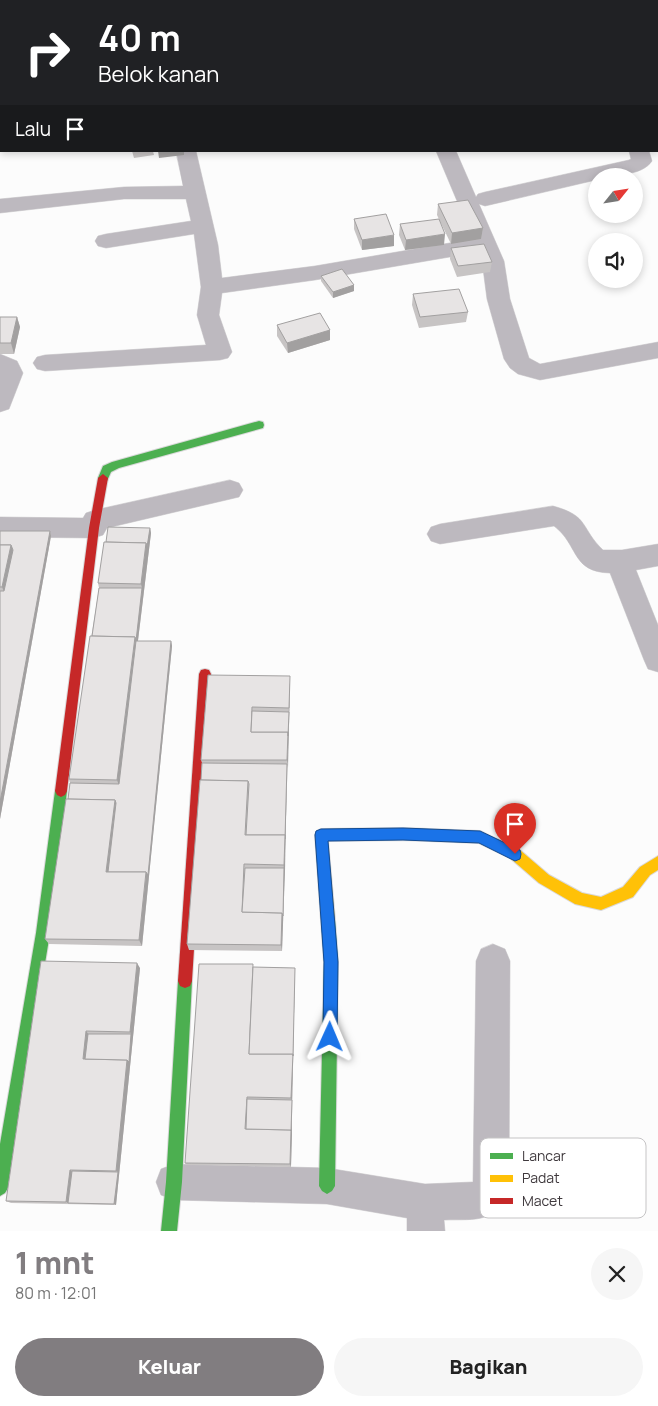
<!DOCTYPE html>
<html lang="id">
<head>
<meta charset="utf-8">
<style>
  :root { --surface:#fff; --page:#f6f6f6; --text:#222; --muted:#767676; --accent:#817d80 }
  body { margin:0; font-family:Manrope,sans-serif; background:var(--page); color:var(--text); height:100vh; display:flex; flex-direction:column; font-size:19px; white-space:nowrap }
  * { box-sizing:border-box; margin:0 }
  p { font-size:16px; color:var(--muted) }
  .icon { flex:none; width:28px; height:28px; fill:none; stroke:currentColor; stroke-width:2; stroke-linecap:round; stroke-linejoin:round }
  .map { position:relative; height:1231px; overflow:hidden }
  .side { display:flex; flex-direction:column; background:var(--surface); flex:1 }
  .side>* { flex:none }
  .banner { position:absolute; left:0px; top:0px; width:659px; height:152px; box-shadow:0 2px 8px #0003; background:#202124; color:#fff; overflow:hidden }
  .needle { width:32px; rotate:60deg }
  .buttons { position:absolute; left:588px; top:168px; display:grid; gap:10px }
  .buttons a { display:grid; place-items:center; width:55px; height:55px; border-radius:50%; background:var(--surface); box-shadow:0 2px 8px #0003; font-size:25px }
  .pin { position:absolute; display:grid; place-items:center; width:42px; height:42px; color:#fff; margin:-51px -21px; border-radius:50% 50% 50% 0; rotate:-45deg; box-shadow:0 0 5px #0007 }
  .pin .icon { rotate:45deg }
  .me { position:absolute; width:55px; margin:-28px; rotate:1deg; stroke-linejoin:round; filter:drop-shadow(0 0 4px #0008) }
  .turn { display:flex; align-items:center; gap:18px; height:105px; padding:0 15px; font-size:22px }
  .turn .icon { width:65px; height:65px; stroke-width:2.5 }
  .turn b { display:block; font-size:35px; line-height:42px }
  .then { display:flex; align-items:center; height:48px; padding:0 15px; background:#0003; gap:10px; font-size:19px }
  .round { display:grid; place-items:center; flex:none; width:52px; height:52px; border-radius:26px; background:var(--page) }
  .head { display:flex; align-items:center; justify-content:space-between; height:85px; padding:0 15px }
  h1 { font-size:30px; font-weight:800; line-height:38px; color:var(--accent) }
  .primary-button { display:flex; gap:10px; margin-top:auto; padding:10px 15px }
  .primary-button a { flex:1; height:58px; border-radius:30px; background:var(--accent); color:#fff; font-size:20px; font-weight:800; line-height:58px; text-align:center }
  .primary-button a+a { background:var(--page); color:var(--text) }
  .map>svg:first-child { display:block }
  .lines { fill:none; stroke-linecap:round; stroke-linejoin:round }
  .lane-casing { stroke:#dad9da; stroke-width:2 }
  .street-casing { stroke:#dad9da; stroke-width:1 }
  .fast-casing { stroke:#dad9da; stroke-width:2 }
  .slow-casing { stroke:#dad9da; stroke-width:2 }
  .jam-casing { stroke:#dad9da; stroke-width:2 }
  .lane { fill:#bdb9bf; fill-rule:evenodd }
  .street { fill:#bdb9bf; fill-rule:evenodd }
  .fast { fill:#4caf50; fill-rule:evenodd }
  .slow { fill:#ffc107; fill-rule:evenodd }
  .jam { fill:#c62828; fill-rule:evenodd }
  .wall { fill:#c7c4c4 }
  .shaded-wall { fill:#a2a0a0 }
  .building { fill:#e7e4e4; stroke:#a2a0a0 }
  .route { fill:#1a73e8; stroke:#114b97 }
  .key { fill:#fff; stroke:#c5c4c5; stroke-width:1 }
  .key-label { font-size:14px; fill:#3f393d }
</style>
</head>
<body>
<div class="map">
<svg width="658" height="1231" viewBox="0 0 658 1231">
  <rect width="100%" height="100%" fill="#fcfcfc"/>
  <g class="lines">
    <g class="lane-casing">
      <path id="lane" d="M610 0H620L621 1H611Z"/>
    </g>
    <g class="street-casing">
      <g id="street">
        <path d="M274 0H292L293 1H275Z"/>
        <rect x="510" y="0" width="18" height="1"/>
        <rect x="0" y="109" width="1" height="12"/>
        <path d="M176 151H196L218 245 222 278 315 266 473 239 436 151H456L476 197 478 194 485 192 629 160 631 159 629 151H649L652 161C642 176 613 176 596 176V180L485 206 479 204 504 261 510 299 529 358 540 364 658 342V358L540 380 518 374 510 368 504 359 487 299 482 261 479 252 315 280 222 293 219 315 232 352 228 358 220 360 45 371 37 369 33 363 37 357 45 355 206 345 197 315 201 287 194 234 106 248 98 246 95 241 98 236 106 234 191 221 186 199H124L0 213V199L124 187 183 186Z"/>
        <path d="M0 354 17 361 23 373 9 409 0 412Z"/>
        <path d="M230 480 239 483 243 490 239 497 107 528 103 535 94 538 0 537V517L83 518 86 513 95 510Z"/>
        <path d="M553 506C590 516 580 528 603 550H622L658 544V566L636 570 658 625V672L648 669 644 660 610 573C571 572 579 545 554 526L440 544 431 541 427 534 431 527 440 524Z"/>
        <path d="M493 944 505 949 510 961 509 1189C495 1224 478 1219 444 1220L445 1231H407V1218L327 1204 174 1200 161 1195 156 1182 161 1169 174 1164 327 1168 425 1184 473 1182 476 961 481 949Z"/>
      </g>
    </g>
    <g class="fast-casing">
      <g id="fast">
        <path d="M259 421 263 422 264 425 263 428 119 468 111 472 107 481 103 482 98 478 103 466 112 462Z"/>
        <path d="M61 785 65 787 67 791 50 933 8 1188 5 1193 0 1196V1144L36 933 55 791 57 787Z"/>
        <path d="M328 913 333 915 335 920 338 962 335 1186 332 1191 327 1194 322 1191 319 1186 324 962 321 920 323 915Z"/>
        <path d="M185 974 190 976 192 981 182 1182 177 1231H161L166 1182 178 981 180 976Z"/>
      </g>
    </g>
    <g class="slow-casing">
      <path id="slow" d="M403 828 480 831 520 850 549 875 582 893 601 897 623 887 640 867 658 856V870L650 875 633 897 601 910 575 904 539 883 510 858 479 843 403 840 328 841 335 920 333 925 328 927 323 925 321 920 315 835 317 831 321 829Z"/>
    </g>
    <g class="jam-casing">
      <g id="jam">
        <path d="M103 474 108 478 99 528 67 791 65 795 61 797 57 795 55 791 89 528 98 478Z"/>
        <path d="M205 669 209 670 211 674 192 981 190 986 185 988 180 986 178 981 199 674 201 670Z"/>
      </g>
    </g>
    <use href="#lane" class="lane"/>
    <use href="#street" class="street"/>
    <use href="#fast" class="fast"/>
    <use href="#slow" class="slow"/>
    <use href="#jam" class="jam"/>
  </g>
  <g class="wall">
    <path d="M560 0H611L610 1H561Z"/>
    <path d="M132 151H153L154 155 134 158Z"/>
    <path d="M438 204 483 228 481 239 451 244 437 215Z"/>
    <path d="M354 219 394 246 362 250 354 229Z"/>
    <path d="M400 224 444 245 405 250 399 235Z"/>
    <path d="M451 248 492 262 490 272 457 277 450 259Z"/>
    <path d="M321 276 354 285V291L333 298 321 281Z"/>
    <path d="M413 294 468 312 466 322 419 328 412 305Z"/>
    <path d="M0 317H17L20 327 14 354H0Z"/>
    <path d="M277 325 330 330V340L288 353 277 336Z"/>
    <path d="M150 528 151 533 138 641H171L172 646 142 946 49 944 45 939 68 799 70 783 69 779 99 588 98 583 106 542Z"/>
    <path d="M0 531H50L51 536 0 819Z"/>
    <path d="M208 675 290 684 282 951 189 950 187 944 201 780 202 763 201 760Z"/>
    <path d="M41 961 140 968 116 1205 11 1203 6 1201Z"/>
    <path d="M253 967 295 968 291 1167 187 1165 185 1163Z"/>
  </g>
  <g class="shaded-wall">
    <path d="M588 0H611L610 1H582Z"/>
    <path d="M158 151H184V155L159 158Z"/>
    <path d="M483 228 481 239 451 244 452 233Z"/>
    <path d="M445 234 444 245 405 250 406 240Z"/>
    <path d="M394 235V246L362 250V240Z"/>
    <path d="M354 285V291L333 298V292Z"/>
    <path d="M17 317 20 327 14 354 11 343Z"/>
    <path d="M330 330V340L288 353 287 343Z"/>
    <path d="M150 528 151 533 120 788 117 780 135 637 142 588 141 584 146 543Z"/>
    <path d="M50 531 51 536 0 819V802Z"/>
    <path d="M11 545 15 555 6 596 2 587Z"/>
    <path d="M171 641 172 646 142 946 139 940Z"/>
    <path d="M290 676V684L288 768 287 760Z"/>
    <path d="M287 764 285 871 282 951 281 945Z"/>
    <path d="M115 800 118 807 109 875 106 872Z"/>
    <path d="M137 963 140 968 116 1205 114 1204 118 1172 116 1171 127 1060 131 1034 130 1032Z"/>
    <path d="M295 970 292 1102 291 1098Z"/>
    <path d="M86 1031 90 1036 87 1061 83 1059Z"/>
    <path d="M292 1102V1133L291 1167 290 1164Z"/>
    <path d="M70 1170 74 1173 68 1203 66 1202Z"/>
  </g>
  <g class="building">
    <path d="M571 0H588L582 1H573Z"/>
    <path d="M468 200 483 228 452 233 438 204Z"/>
    <path d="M386 214 394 235 362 240 354 219Z"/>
    <path d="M439 219 445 234 406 240 400 224Z"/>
    <path d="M484 244 492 262 458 266 451 248Z"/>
    <path d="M342 269 354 285 333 292 321 276Z"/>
    <path d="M459 289 468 312 420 317 413 294Z"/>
    <path d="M320 313 330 330 287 343 277 325Z"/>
    <path d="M0 317H17L11 343H0Z"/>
    <path d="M108 527 150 528 147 547 146 543 106 542Z"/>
    <path d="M0 531H50L0 802V591H4L13 550 11 545H0Z"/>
    <path d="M104 542 146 543 141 584 98 583Z"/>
    <path d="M0 545H11L2 587H0Z"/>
    <path d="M99 588H142L136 641 135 637 92 636Z"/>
    <path d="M90 636 135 637 117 780 69 779Z"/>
    <path d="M136 641H171L148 875 146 872H108L116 803 115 800 68 799 70 783 119 784Z"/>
    <path d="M208 675 290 676 289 708 252 707 251 732H288L287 760H201Z"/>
    <path d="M252 711 289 712 288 736V732H251Z"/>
    <path d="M202 763 287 764 285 839V835H246L249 784 248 781 201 780Z"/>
    <path d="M200 780 248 781 245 835H285L284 865 244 864 242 912 282 913 281 945 187 944Z"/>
    <path d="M66 799 115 800 106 872H146L139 940 45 939Z"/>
    <path d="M245 868H284L283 916 282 913 242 912Z"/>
    <path d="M41 961 137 963 130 1032 86 1031 83 1059 127 1060 116 1171 70 1170 66 1202 6 1201Z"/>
    <path d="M199 964H253L249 1054H293L291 1098 247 1097 245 1129 291 1130 290 1164 185 1163Z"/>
    <path d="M253 967 295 968 293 1056V1054H249Z"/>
    <path d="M88 1034H131L129 1062 127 1060 85 1059Z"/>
    <path d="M247 1099 292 1100 291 1131V1130L246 1129Z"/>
    <path d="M72 1171 118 1172 114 1204 68 1203Z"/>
  </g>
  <path class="route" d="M403 828 480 831 520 850 521 854 520 859 515 861 479 843 403 840 328 841 338 962 337 1037 335 1042 330 1044 325 1042 323 1037 324 962 315 835 316 831 321 829Z"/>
  <rect x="480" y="1138" width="166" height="80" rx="8" class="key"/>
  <rect x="490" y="1153" width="23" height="6" fill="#4caf50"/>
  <rect x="490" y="1175" width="23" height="7" fill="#ffc107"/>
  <rect x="490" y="1198" width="23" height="6" fill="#c62828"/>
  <g class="key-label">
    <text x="522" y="1161">Lancar</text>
    <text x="522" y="1183">Padat</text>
    <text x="522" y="1206">Macet</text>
  </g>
</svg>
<div class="buttons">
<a><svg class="needle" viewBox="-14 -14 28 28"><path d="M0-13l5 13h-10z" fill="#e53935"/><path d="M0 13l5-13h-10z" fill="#767676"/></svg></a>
<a><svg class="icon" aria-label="sound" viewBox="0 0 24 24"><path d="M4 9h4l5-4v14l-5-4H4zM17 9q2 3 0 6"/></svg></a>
</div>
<div class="pin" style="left:515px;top:854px;background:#d93025"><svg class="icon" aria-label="arrive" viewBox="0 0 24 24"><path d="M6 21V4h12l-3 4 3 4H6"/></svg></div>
<svg class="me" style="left:330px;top:1037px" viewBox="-20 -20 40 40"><path d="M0-17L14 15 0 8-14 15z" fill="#1a73e8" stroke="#fff" stroke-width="4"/></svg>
<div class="banner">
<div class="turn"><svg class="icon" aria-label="right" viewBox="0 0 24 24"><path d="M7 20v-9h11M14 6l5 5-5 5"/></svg><div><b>40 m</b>Belok kanan</div></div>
<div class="then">Lalu<svg class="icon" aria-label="arrive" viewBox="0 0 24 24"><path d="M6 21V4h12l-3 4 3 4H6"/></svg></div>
</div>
</div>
<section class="side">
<div class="head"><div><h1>1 mnt</h1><p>80 m · 12:01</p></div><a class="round"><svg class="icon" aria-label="close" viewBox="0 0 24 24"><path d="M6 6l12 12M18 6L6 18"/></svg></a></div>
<div class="primary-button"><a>Keluar</a><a>Bagikan</a></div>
</section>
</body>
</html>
